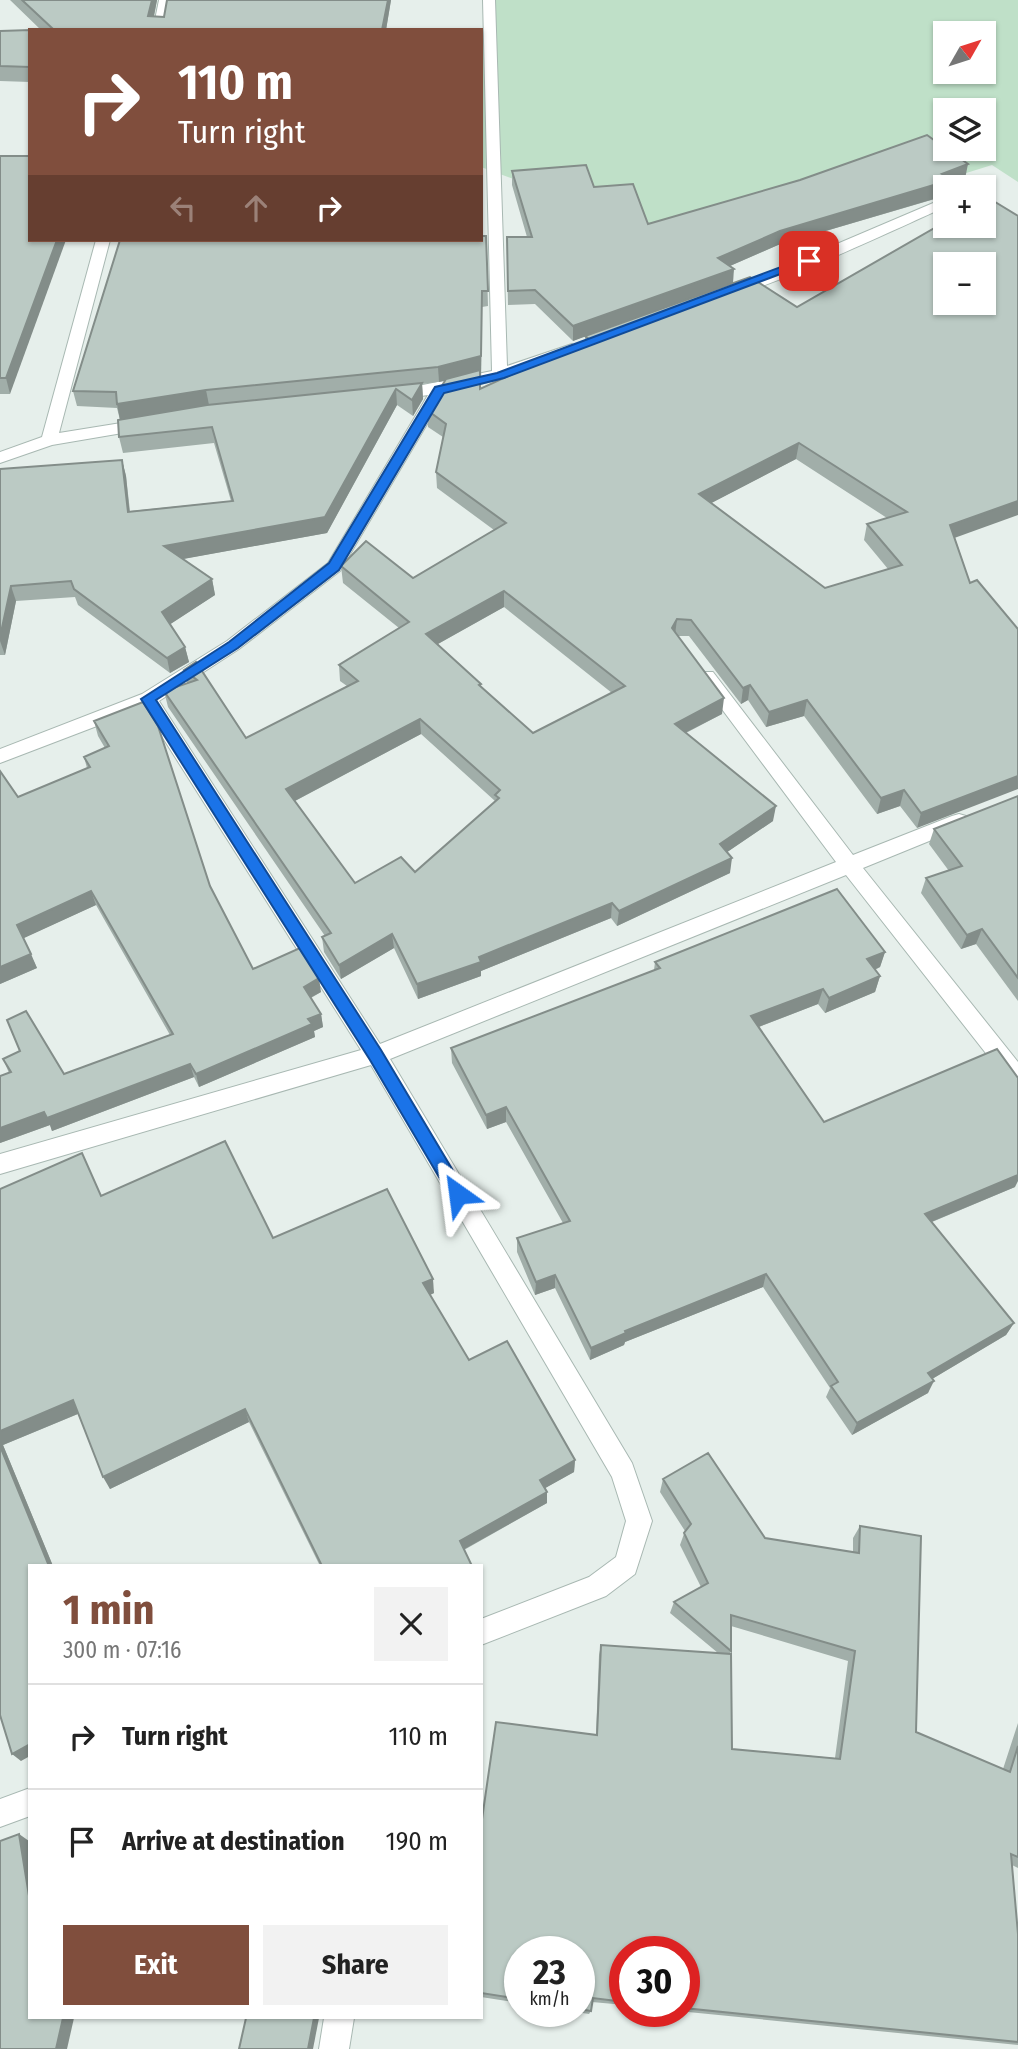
<!DOCTYPE html>
<html lang="en">
<head>
<meta charset="utf-8">
<style>
  :root { --surface:#fff; --page:#f2f2f2; --text:#222; --muted:#767676; --line:#e0e0e0; --accent:#804e3d }
  body { margin:0; font-family:"Fira Sans Condensed",sans-serif; background:var(--page); color:var(--text); height:100vh; display:flex; flex-direction:column; font-size:26px; white-space:nowrap }
  * { box-sizing:border-box; margin:0 }
  p { font-size:23px; color:var(--muted) }
  .icon { flex:none; width:38px; height:38px; fill:none; stroke:currentColor; stroke-width:2; stroke-linecap:round; stroke-linejoin:round }
  .map { position:relative; flex:1; overflow:hidden }
  .side { position:absolute; left:28px; top:1564px; width:455px; height:455px; display:flex; flex-direction:column; background:var(--surface); border-radius:0px; box-shadow:0 2px 5px #0004 }
  .side>* { flex:none }
  .top-card { position:absolute; left:28px; top:28px; width:455px; height:214px; border-radius:0px; box-shadow:0 2px 5px #0004; background:#804e3d; color:#fff; overflow:hidden }
  .needle { width:46px; rotate:51deg }
  .tools { position:absolute; left:933px; top:21px; display:grid; gap:14px }
  .tools a { display:grid; place-items:center; width:63px; height:63px; border-radius:0px; background:var(--surface); box-shadow:0 2px 5px #0004; font-size:35px }
  .speed { position:absolute; left:504px; top:1936px; display:flex; gap:14px; font-size:35px; font-weight:700; text-align:center }
  .speed>* { display:grid; place-content:center; width:91px; height:91px; border-radius:50%; background:var(--surface); box-shadow:0 2px 5px #0004; line-height:1 }
  .speed small { font-size:18px; font-weight:400 }
  .speed .limit { border:10px solid #d22; background:#fff; color:#111 }
  .pin { position:absolute; display:grid; place-items:center; width:60px; height:60px; color:#fff; margin:-30px; border-radius:14px; box-shadow:0 4px 10px #0006 }
  .me { position:absolute; width:77px; margin:-38px; rotate:329deg; stroke-linejoin:round; filter:drop-shadow(0 0 5px #0008) }
  .turn { display:flex; align-items:center; gap:24px; height:147px; padding:0 35px; font-size:32px }
  .turn .icon { width:91px; height:91px; stroke-width:2.5 }
  .turn b { display:block; font-size:49px; line-height:60px }
  .lanes { display:flex; align-items:center; height:66px; padding:0 35px; background:#0003; justify-content:center; gap:35px; direction:ltr }
  .lanes .off { opacity:.35 }
  .round { display:grid; place-items:center; flex:none; width:74px; height:74px; border-radius:0px; background:var(--page) }
  .head { display:flex; align-items:center; justify-content:space-between; height:119px; padding:0 35px }
  h1 { font-size:42px; font-weight:700; line-height:52px; color:var(--accent) }
  .cta { display:flex; gap:14px; margin-top:auto; padding:14px 35px }
  .cta a { flex:1; height:80px; border-radius:0px; background:var(--accent); color:#fff; font-size:28px; font-weight:700; line-height:80px; text-align:center }
  .cta a+a { background:var(--page); color:var(--text) }
  ul { padding:0; list-style:none }
  li { display:flex; align-items:center; gap:21px; height:105px; padding:0 35px; border-top:2px solid var(--line) }
  li div { flex:1 }
  li b { display:block; font-size:26px }
  li em { font-style:normal }
  .map>svg:first-child { display:block }
  .green { fill:#bfe0c8; fill-rule:evenodd }
  .lines { fill:none; stroke-linecap:round; stroke-linejoin:round }
  .minor-casing { stroke:#a8b8b2; stroke-width:2 }
  .minor { fill:#fff; fill-rule:evenodd }
  .wall { fill:#a1aea9; fill-rule:evenodd }
  .shaded-wall { fill:#838d89 }
  .building { fill:#bbcac4; stroke:#838d89; stroke-width:2; fill-rule:evenodd }
  .route { fill:#1a73e8; stroke:#114b97; stroke-width:2 }
</style>
</head>
<body>
<div class="map">
<svg width="1018" height="2049" viewBox="0 0 1018 2049">
  <rect width="100%" height="100%" fill="#e6efeb"/>
  <path class="green" d="M495 0H1018V182L992 165 713 252 481 167V36ZM945 33H984V72H945ZM945 110H984V149H945Z"/>
  <g class="lines">
    <g class="minor-casing">
      <g id="minor">
        <path d="M159 0H171L165 30H153Z"/>
        <path d="M483 0H495L507 366 572 344 580 349 577 352 505 378 446 392 340 571 239 649 159 701 380 1044 836 862 698 677 701 672H713L853 855 952 816 959 814 966 816 969 821 966 826 863 868 1018 1062V1087L1010 1084 846 875 390 1059 632 1463 652 1521 635 1574 606 1596 481 1645V1619L589 1577 616 1557 626 1521 612 1477 371 1065 0 1174V1154L361 1050 144 708 0 763V749L142 694 227 641 328 563 428 395 394 400 388 398 386 395 388 392 492 371Z"/>
        <path d="M945 198V207C914 221 746 300 726 295L724 292Z"/>
        <path d="M96 240H110L59 433 146 419 154 424 146 429 52 445 0 463V452L42 437Z"/>
        <path d="M30 1788V1816L0 1827V1799Z"/>
        <path d="M324 2018H354L349 2049H319Z"/>
      </g>
    </g>
    <use href="#minor" class="minor"/>
  </g>
  <g class="wall">
    <path d="M10 0H157L154 17H164L167 0H391L386 30H41Z"/>
    <path d="M30 30V82L0 81V31Z"/>
    <path d="M0 156 10 394H0Z"/>
    <path d="M512 171 594 187 648 224 965 179 955 182 954 187H945V196L778 245 730 266 733 283 955 538 970 583 1018 629 917 828 900 806 877 814 804 716 766 727 748 700 741 704 689 636H678L722 714 686 733 773 821 727 852 730 873 617 926 611 918 481 971V976L418 999 394 948 341 979 324 952 322 937 325 936 168 707 164 691 187 683 184 670 196 662 246 738 347 686 340 681 339 665 399 628 343 583 341 566 413 578 494 530 437 488 436 472 443 437 428 427 427 410 445 381 422 384 423 399 413 416 397 405 327 533 182 559 212 579 215 595 170 624 185 647 189 662 170 673 78 605 75 597 16 601 5 655H0V469L122 460 126 476 130 511 231 501 214 443 123 453 119 437 120 420 117 408 77 406 73 391 486 236 488 306 482 307 481 389 585 341V336L573 341 535 304 508 305 507 252 527 237 512 185ZM796 459 887 518 867 524 864 540 888 569 825 588 711 503ZM504 607 612 693 533 733 481 687V684L438 644ZM421 734 495 801 415 872 355 883 295 801Z"/>
    <path d="M94 721 210 886 253 969 321 992 311 998 321 1014 323 1027 314 1031 315 1037 199 1087 194 1077 52 1131 50 1125 0 1143V1077L9 1073 3 1059 64 1074 170 1035 96 905 23 938 37 968 0 984V771L18 797 87 768 84 757 105 748 98 736Z"/>
    <path d="M1018 796V1001L976 944 961 949 921 893 926 878 949 871 929 844 934 829Z"/>
    <path d="M885 952 880 967 875 970 880 976 875 992 825 1013 818 1004 759 1027 824 1122 1015 1187 932 1222 1014 1323 1006 1335 932 1379 928 1393 852 1435 826 1397 830 1388 763 1287 625 1342 624 1345 590 1360 555 1288 535 1295 517 1252V1238L563 1223 506 1122 487 1129 452 1063 451 1048 654 970 655 962Z"/>
    <path d="M0 1189 101 1196 273 1238 434 1293 430 1295 469 1360 575 1460 574 1472 545 1488 547 1492V1503L464 1550 472 1566H320L249 1422 110 1489 78 1414 3 1445 53 1566H30L21 1761 0 1715Z"/>
    <path d="M663 1479 765 1538 853 1552V1538L860 1526 916 1732 1003 1769 1018 1723V1868L1012 1865 1018 1935V2045L678 2011H684V1951H625V2005L592 2002 591 2011 589 2014 570 2011H579V1951H520V2003L481 1997V1826L596 1735 599 1655 601 1645 718 1653 670 1613 674 1602 701 1587 680 1545 685 1531 660 1492ZM731 1626 848 1661 835 1758 732 1749 730 1654 731 1651Z"/>
  </g>
  <g class="shaded-wall">
    <path d="M152 0H157L151 30 148 16Z"/>
    <path d="M388 0H391L386 30H382Z"/>
    <path d="M968 164 965 179 955 182V181H947L944 196 778 245 716 272 718 258 780 231Z"/>
    <path d="M57 240H66L10 394 6 378Z"/>
    <path d="M734 269 733 283 573 341V326Z"/>
    <path d="M482 307 481 372 439 382 438 367Z"/>
    <path d="M422 383 423 399 413 416 412 400Z"/>
    <path d="M396 389 397 405 327 533 167 562 164 546 325 517Z"/>
    <path d="M206 390 209 405 120 420 117 404Z"/>
    <path d="M799 443 796 459 698 510 699 494Z"/>
    <path d="M122 460 126 476 131 527 128 512Z"/>
    <path d="M1018 501V515L946 541 950 525Z"/>
    <path d="M212 579 215 595 166 627 162 612Z"/>
    <path d="M11 586 16 601 5 655 0 641V637Z"/>
    <path d="M504 591V607L427 650 426 634Z"/>
    <path d="M677 619 675 635 672 628Z"/>
    <path d="M185 647 189 662 170 673 167 658Z"/>
    <path d="M750 685 748 700 741 704 743 688Z"/>
    <path d="M724 698 722 714 673 739 675 724Z"/>
    <path d="M807 700 804 716 766 727 769 712Z"/>
    <path d="M420 719 421 734 289 804 286 789Z"/>
    <path d="M1018 776V789L917 828 921 813Z"/>
    <path d="M904 790 900 806 877 814 881 798Z"/>
    <path d="M776 806 773 821 717 859 720 844Z"/>
    <path d="M732 858 730 873 617 926 619 911Z"/>
    <path d="M91 891 96 905 22 939 17 925Z"/>
    <path d="M612 903 611 918 481 971V976L418 999 417 984 479 957Z"/>
    <path d="M982 929 976 944 961 949 967 935Z"/>
    <path d="M392 934 394 948 341 979 339 965Z"/>
    <path d="M885 952 880 967 862 975 867 959Z"/>
    <path d="M31 954 37 968 0 984V967Z"/>
    <path d="M880 976 875 992 825 1013 829 998Z"/>
    <path d="M319 978 321 992 306 1000 304 987Z"/>
    <path d="M823 989 818 1004 748 1031 751 1016Z"/>
    <path d="M321 1014 323 1027 314 1031 315 1037 199 1087 196 1074Z"/>
    <path d="M190 1064 194 1077 52 1131 50 1125 0 1143V1128L44 1112Z"/>
    <path d="M506 1107V1122L487 1129 486 1115Z"/>
    <path d="M1018 1168V1181L1015 1187 919 1227 925 1214Z"/>
    <path d="M766 1274 763 1287 625 1342 624 1345 590 1360 591 1348 625 1331Z"/>
    <path d="M555 1275V1288L535 1295 536 1282Z"/>
    <path d="M433 1279 434 1293 425 1297 423 1283Z"/>
    <path d="M1014 1323 1006 1335 922 1385 928 1373Z"/>
    <path d="M934 1381 928 1393 852 1435 857 1423Z"/>
    <path d="M73 1400 80 1413 3 1445 53 1566H49L0 1446V1431Z"/>
    <path d="M245 1409 249 1422 110 1489 103 1477Z"/>
    <path d="M575 1460 574 1472 540 1491V1480Z"/>
    <path d="M547 1492V1503L461 1551 460 1541Z"/>
    <path d="M30 1744V1756L21 1761 12 1754Z"/>
    <path d="M19 1834 29 1841 30 1846V1902Z"/>
    <path d="M63 2018H74L67 2049H56Z"/>
    <path d="M314 2018H319L313 2049H308Z"/>
  </g>
  <g class="building">
    <path d="M22 0H152L148 16 164 17 167 0H388L382 30H38L53 29Z"/>
    <path d="M30 30V67L0 66V31Z"/>
    <path d="M927 135 945 148V149H947L968 164 942 174 955 181H947L780 231 718 258 734 269 573 326 535 290 508 291 507 237H532L512 171 586 165 594 187 633 184 648 224 800 180Z"/>
    <path d="M0 156H30V240H57L6 378H0Z"/>
    <path d="M987 197 1018 216V501L950 525 970 583 977 580 1018 629V776L921 813 904 790 881 798 807 700 769 712 750 685 743 688 691 620 677 619 672 628 724 698 675 724 776 806 720 844 732 858 619 911 612 903 479 957 481 962 417 984 392 934 339 965 322 937 331 933 164 691 197 680 184 670 196 662 246 738 358 681 339 665 409 622 341 566 366 541 413 578 506 523 436 472 446 424 427 410 446 379 480 370V389L589 339 585 336 750 277 797 307 945 222V226H984V199ZM945 264H984V303H945ZM799 443 907 512 867 524 902 565 825 588 699 494ZM504 591 625 686 533 733 479 685 481 684 426 634ZM420 719 500 790 495 795 499 798 415 872 401 857 355 883 286 789Z"/>
    <path d="M481 236H486L488 291H482L481 356 438 367 206 390 117 404 116 392 73 391 120 240H481Z"/>
    <path d="M422 383 412 400 396 389 325 517 164 546 212 579 162 612 185 647 167 658 74 589 71 581 11 586 0 637V469L122 460 128 512 233 501 212 427 119 437 118 420 207 405Z"/>
    <path d="M143 702 158 726 210 886 253 969 300 948 319 978 304 987 321 1014 308 1019 312 1024 196 1074 190 1064 47 1118 44 1112 0 1128V1076L11 1072 3 1059 20 1051 7 1020 26 1011 64 1074 173 1034 91 891 17 925 31 954 0 967V771L18 797 90 767 84 757 109 746 94 721Z"/>
    <path d="M1018 796V978L982 929 967 935 926 878 962 866 934 829Z"/>
    <path d="M837 889 885 952 867 959 880 976 829 998 823 989 751 1016 824 1122 997 1049 1018 1078V1175L925 1214 1014 1323 928 1373 934 1381 857 1423 831 1386 838 1382 766 1274 625 1331 626 1333 591 1348 555 1275 536 1282 517 1238 570 1221 506 1107 486 1115 451 1048 660 968 655 962Z"/>
    <path d="M225 1141 273 1238 387 1189 433 1279 423 1283 469 1360 507 1341 575 1460 540 1480 547 1492 460 1541 472 1566H322L245 1409 103 1477 73 1400 0 1431V1189L82 1153 101 1196Z"/>
    <path d="M0 1446 49 1566H30V1744L12 1754 0 1715Z"/>
    <path d="M708 1453 765 1538 859 1553 860 1526 921 1536 916 1732 1010 1772 1018 1746V1857L1011 1854 1018 1934V2042L684 2008V1951H625V2002L593 1998 591 2011 579 2009V1951H520V1999L481 1993V1826L496 1722 597 1735 601 1645 731 1654 732 1749 840 1759 855 1651 731 1615V1651L674 1602 708 1583 684 1533 691 1524 663 1479Z"/>
    <path d="M19 1834 30 1902V2018H63L56 2049H0V1841Z"/>
    <path d="M246 2018H314L308 2049H239Z"/>
  </g>
  <path class="route" d="M805 258 815 261 504 378 444 393 339 570 238 648 156 700 381 1050 464 1189 466 1194 464 1199 458 1202 452 1199 370 1060 141 699 229 642 329 563 435 387 497 373Z"/>
</svg>
<div class="tools">
<a><svg class="needle" viewBox="-14 -14 28 28"><path d="M0-13l5 13h-10z" fill="#e53935"/><path d="M0 13l5-13h-10z" fill="#767676"/></svg></a>
<a><svg class="icon" aria-label="layers" viewBox="0 0 24 24"><path d="M12 4l9 5-9 5-9-5zM3 14l9 5 9-5"/></svg></a>
<a>+</a>
<a>−</a>
</div>
<div class="speed"><div>23<small>km/h</small></div><div class="limit">30</div></div>
<div class="pin" style="left:809px;top:261px;background:#d93025"><svg class="icon" aria-label="arrive" viewBox="0 0 24 24"><path d="M6 21V4h12l-3 4 3 4H6"/></svg></div>
<svg class="me" style="left:458px;top:1194px" viewBox="-20 -20 40 40"><path d="M0-17L14 15 0 8-14 15z" fill="#1a73e8" stroke="#fff" stroke-width="4"/></svg>
<div class="top-card">
<div class="turn"><svg class="icon" aria-label="right" viewBox="0 0 24 24"><path d="M7 20v-9h11M14 6l5 5-5 5"/></svg><div><b>110 m</b>Turn right</div></div>
<div class="lanes"><svg class="icon off" aria-label="left" viewBox="0 0 24 24"><path d="M17 20v-9H6M10 6l-5 5 5 5"/></svg><svg class="icon off" aria-label="ahead" viewBox="0 0 24 24"><path d="M12 20V5M6 11l6-6 6 6"/></svg><svg class="icon" aria-label="right" viewBox="0 0 24 24"><path d="M7 20v-9h11M14 6l5 5-5 5"/></svg></div>
</div>
<section class="side">
<div class="head"><div><h1>1 min</h1><p>300 m · 07:16</p></div><a class="round"><svg class="icon" aria-label="close" viewBox="0 0 24 24"><path d="M6 6l12 12M18 6L6 18"/></svg></a></div>
<ul>
<li><svg class="icon" aria-label="right" viewBox="0 0 24 24"><path d="M7 20v-9h11M14 6l5 5-5 5"/></svg><div><b>Turn right</b></div><em>110 m</em></li>
<li><svg class="icon" aria-label="arrive" viewBox="0 0 24 24"><path d="M6 21V4h12l-3 4 3 4H6"/></svg><div><b>Arrive at destination</b></div><em>190 m</em></li>
</ul>
<div class="cta"><a>Exit</a><a>Share</a></div>
</section>
</div>
</body>
</html>
